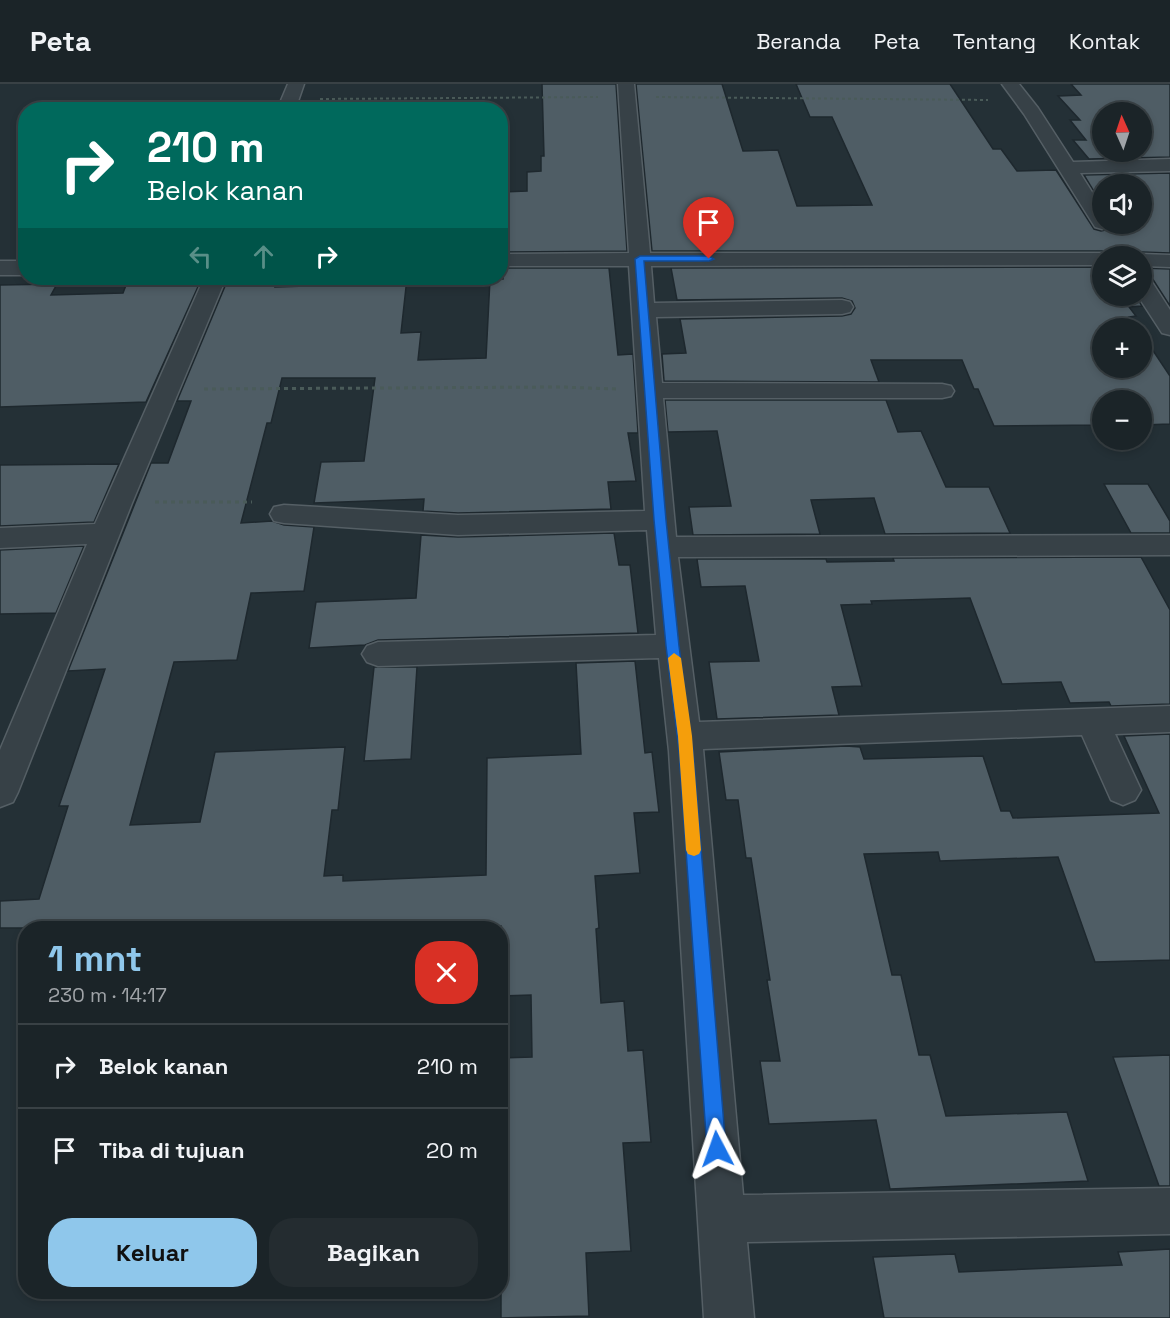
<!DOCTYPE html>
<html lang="id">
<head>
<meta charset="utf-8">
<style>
  :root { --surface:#1b2428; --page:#242c30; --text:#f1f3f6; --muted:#a0a4a8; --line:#394145; --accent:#8fc7eb }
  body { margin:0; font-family:"Space Grotesk",sans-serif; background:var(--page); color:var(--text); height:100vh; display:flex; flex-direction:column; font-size:22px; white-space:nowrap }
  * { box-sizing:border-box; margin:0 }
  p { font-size:20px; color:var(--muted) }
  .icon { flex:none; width:33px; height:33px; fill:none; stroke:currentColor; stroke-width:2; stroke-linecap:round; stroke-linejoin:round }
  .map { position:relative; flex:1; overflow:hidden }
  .sheet { position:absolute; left:18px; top:837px; width:490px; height:378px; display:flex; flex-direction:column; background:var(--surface); border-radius:24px; box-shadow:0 3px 9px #0003,0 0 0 2px var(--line) }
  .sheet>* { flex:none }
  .hud { position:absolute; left:18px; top:18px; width:490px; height:183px; border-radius:24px; box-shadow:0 3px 9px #0003,0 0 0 2px var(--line); background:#00695c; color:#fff; overflow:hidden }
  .needle { width:39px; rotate:357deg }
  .tools { position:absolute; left:1092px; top:18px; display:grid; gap:12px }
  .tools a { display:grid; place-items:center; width:60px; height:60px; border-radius:50%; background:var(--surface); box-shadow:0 3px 9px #0003,0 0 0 2px var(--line); font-size:30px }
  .pin { position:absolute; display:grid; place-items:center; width:51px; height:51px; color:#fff; margin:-62px -26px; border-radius:50% 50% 50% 0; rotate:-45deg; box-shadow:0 0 6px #0007 }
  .pin .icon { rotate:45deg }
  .me { position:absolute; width:66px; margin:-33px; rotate:356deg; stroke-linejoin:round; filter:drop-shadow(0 0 4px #0008) }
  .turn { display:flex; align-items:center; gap:21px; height:126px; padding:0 30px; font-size:27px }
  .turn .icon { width:78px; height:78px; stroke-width:2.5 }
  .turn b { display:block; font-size:42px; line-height:51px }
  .lanes { display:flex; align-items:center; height:57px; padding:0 30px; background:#0003; justify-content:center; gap:30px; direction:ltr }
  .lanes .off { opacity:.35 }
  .round { display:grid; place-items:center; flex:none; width:63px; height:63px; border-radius:24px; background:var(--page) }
  .head { display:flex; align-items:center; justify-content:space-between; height:102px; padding:0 30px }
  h1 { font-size:36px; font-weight:700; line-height:45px; color:var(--accent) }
  .action { display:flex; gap:12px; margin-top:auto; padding:12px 30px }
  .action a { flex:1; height:69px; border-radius:24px; background:var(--accent); color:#111; font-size:24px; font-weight:700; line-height:69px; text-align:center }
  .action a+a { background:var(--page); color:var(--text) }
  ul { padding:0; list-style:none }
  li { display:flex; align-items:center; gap:18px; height:84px; padding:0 30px; border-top:2px solid var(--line) }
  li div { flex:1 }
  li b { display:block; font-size:22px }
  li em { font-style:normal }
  header { display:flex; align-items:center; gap:36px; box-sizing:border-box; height:84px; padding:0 30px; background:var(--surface); border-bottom:2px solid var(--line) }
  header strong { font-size:28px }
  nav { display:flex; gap:33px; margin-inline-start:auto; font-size:21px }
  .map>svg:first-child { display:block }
  .building { fill:#4f5d65; stroke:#1e282e; stroke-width:1.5; fill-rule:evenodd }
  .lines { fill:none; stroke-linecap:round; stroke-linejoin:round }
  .minor-casing { stroke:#555f65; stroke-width:3 }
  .path-far1 { stroke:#4a5b59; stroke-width:2; stroke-dasharray:3 3; stroke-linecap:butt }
  .path { stroke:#4a5b59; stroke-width:3; stroke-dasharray:4 4; stroke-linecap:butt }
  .minor { fill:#374147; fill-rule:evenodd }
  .route { fill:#1a73e8; stroke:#114b97; stroke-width:1.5 }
  .slow { fill:#f59e0b }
</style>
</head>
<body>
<header>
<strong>Peta</strong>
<nav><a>Beranda</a><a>Peta</a><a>Tentang</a><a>Kontak</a></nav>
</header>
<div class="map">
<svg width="1170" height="1234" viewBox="0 0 1170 1234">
  <rect width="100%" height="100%" fill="#243036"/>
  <g class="building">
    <path d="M542 0H616L627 167 503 168 505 108 527 107V88L541 87V72H544Z"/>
    <path d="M636 0H722L743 67 778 66 797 122 872 121 832 33H810L796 0H950L993 65H1001L1017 87 1056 86 1094 145 1101 147 1110 145 1114 140H1142V100H1102V121L1084 91 1170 89V169L1142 168 1132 172H1113L1102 167H652Z"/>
    <path d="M1071 0H1170V73L1089 75 1073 56H1086L1070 36H1080L1058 12 1081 11ZM1102 28H1142V68H1102Z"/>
    <path d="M1102 183V212H1136L1142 222 1129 223 1136 232 1129 233 1138 244H1102V284H1142V250L1170 292V340L1142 341V316H1102V341L994 342 978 305H974L962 276H871L879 298 664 297 662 270 686 269 680 235 842 232 851 230 855 224 852 217 842 214 677 216 671 184Z"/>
    <path d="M503 184H609L618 271 633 270 638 349H628L636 397 608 398 611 425 458 429 423 427 424 415 314 419 321 378 364 377 375 294H282L271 339H267L241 439 272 437 284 441 314 443 304 507 251 509 237 576 174 578 130 741 200 738 215 668 345 663 338 726H332L324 792 343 791V797L486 791 487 674 581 670 576 579 635 577 645 669 652 668 659 728 634 729 640 789 595 792 599 844 596 845 601 919 624 917 628 967 643 966 651 1058 623 1059 631 1167 586 1169 589 1232 501 1234V974L532 973 531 911 501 912V842L447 844H0V817L39 815 68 722H59L105 585 68 587 151 379H168L191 317H177L228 195 277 194 275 203 373 200 374 194H407L401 249 421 248 418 276 486 274 490 195H503Z"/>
    <path d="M1142 184 1170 185V222L1152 194 1142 191Z"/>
    <path d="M197 194 201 196 146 318 0 323V201L57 200 51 211 123 209 128 196Z"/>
    <path d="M665 316H886L898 348 921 347 946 403H989L1010 449 885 450 874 414 811 416 820 450 693 451 689 423 731 422 717 347 668 348Z"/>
    <path d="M119 380 94 438 0 442V381Z"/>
    <path d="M1104 400H1148L1170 437V449H1131Z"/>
    <path d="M614 449 619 481H630L638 549 378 556 365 561 309 564 316 518 416 514 421 451 458 453Z"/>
    <path d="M84 462 56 529 0 530V466Z"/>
    <path d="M1141 473 1170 526V620L1111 622 1109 618 1070 619 1061 598 1002 600 970 514 871 517 872 520 841 521 862 602 832 603 839 631 717 635 709 578 759 577 745 502 701 503 697 475H826L827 478 894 477 893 474Z"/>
    <path d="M374 583H417L411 675 364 677Z"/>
    <path d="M1170 650V876L1095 878 1058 773 940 777 938 768 864 770 892 891H901L919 971H930L946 1032 1067 1028 1088 1097 890 1105 876 1036 769 1040 760 977H780L767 896H770L751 774H746L738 716H726L719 668 846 662 860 663 864 675 983 672 1001 727H1010L1013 734 1159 729 1124 652Z"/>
    <path d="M1170 971V1102H1159L1113 973Z"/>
    <path d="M1170 1165V1234H884L873 1173 955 1170 959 1188 1122 1181 1118 1168Z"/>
  </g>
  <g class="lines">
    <g class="minor-casing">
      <g id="minor">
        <path d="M288 0H304L295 26H277Z"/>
        <path d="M618 0H634L650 169H1102L1111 172H1102V181L651 182 654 219 842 216 850 218 853 223 850 228 842 230 656 233 662 299 942 300 951 302 954 307 951 312 942 314H663L676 453 1170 451V471L678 473 699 638 1170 622V648L1115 650 1141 706 1135 716 1123 721 1111 716 1082 651 703 665 743 1111 1170 1104V1150L747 1158 754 1234H704L669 667 659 574 378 582 367 578 362 570 367 562 378 558 656 551 647 446 458 451 284 439 274 437 270 430 274 423 284 421 458 431 645 427 629 182H501V170L629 169Z"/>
        <path d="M1002 0H1019L1038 24 1073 78 1170 75V87L1080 89 1102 124V140H1112L1109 143 1102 145 1095 143 1024 30Z"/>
        <path d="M1142 170 1170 171V183L1142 182V172H1134Z"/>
        <rect x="0" y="177" width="26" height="14"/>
        <path d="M1142 193 1150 195 1170 226V251L1162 249 1138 212H1142Z"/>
        <path d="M204 194H226L132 419 18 708 13 718 0 723V666L87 460 0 464V444L95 440Z"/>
      </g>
    </g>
    <g class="path-far1">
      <path d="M656 13 988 16"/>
      <path d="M320 15 598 13"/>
    </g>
    <g class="path">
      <path d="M204 305 561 303 616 305"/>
      <path d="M155 418H252"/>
    </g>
    <use href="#minor" class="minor"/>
  </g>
  <path class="route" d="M640 172H709L714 175 709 177H644L666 436 679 562 693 667 726 1065 723 1071 717 1074 710 1071 707 1065 679 667 666 562 654 436 635 175Z"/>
  <path class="slow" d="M674 569 681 574 692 652 701 766 699 770 694 772 688 770 686 766 678 652 668 574Z"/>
</svg>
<div class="tools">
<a><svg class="needle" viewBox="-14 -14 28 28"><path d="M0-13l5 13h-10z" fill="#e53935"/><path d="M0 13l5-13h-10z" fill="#a0a4a8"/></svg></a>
<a><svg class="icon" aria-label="sound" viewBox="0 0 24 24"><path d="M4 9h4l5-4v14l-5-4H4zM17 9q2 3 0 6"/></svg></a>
<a><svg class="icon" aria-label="layers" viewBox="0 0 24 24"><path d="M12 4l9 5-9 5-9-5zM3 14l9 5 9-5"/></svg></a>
<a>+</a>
<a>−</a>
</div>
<div class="pin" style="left:709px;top:175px;background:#d93025"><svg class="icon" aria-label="arrive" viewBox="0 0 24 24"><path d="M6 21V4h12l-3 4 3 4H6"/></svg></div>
<svg class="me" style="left:717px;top:1065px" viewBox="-20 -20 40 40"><path d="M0-17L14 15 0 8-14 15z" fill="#1a73e8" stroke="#fff" stroke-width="4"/></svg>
<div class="hud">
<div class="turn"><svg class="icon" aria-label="right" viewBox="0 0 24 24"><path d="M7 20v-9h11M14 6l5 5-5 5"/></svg><div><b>210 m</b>Belok kanan</div></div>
<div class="lanes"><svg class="icon off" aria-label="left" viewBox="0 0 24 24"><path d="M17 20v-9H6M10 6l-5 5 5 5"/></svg><svg class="icon off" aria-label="ahead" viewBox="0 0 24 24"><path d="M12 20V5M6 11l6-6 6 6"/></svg><svg class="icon" aria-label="right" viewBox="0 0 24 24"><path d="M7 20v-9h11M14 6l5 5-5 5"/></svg></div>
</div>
<section class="sheet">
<div class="head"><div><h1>1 mnt</h1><p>230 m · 14:17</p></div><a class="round" style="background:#d93025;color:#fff"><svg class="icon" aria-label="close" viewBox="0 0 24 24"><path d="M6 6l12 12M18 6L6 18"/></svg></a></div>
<ul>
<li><svg class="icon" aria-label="right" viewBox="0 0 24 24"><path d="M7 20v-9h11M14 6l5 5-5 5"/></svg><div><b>Belok kanan</b></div><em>210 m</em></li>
<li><svg class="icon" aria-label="arrive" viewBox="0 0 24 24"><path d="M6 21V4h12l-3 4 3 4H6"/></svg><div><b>Tiba di tujuan</b></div><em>20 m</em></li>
</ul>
<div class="action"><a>Keluar</a><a>Bagikan</a></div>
</section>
</div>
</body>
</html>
